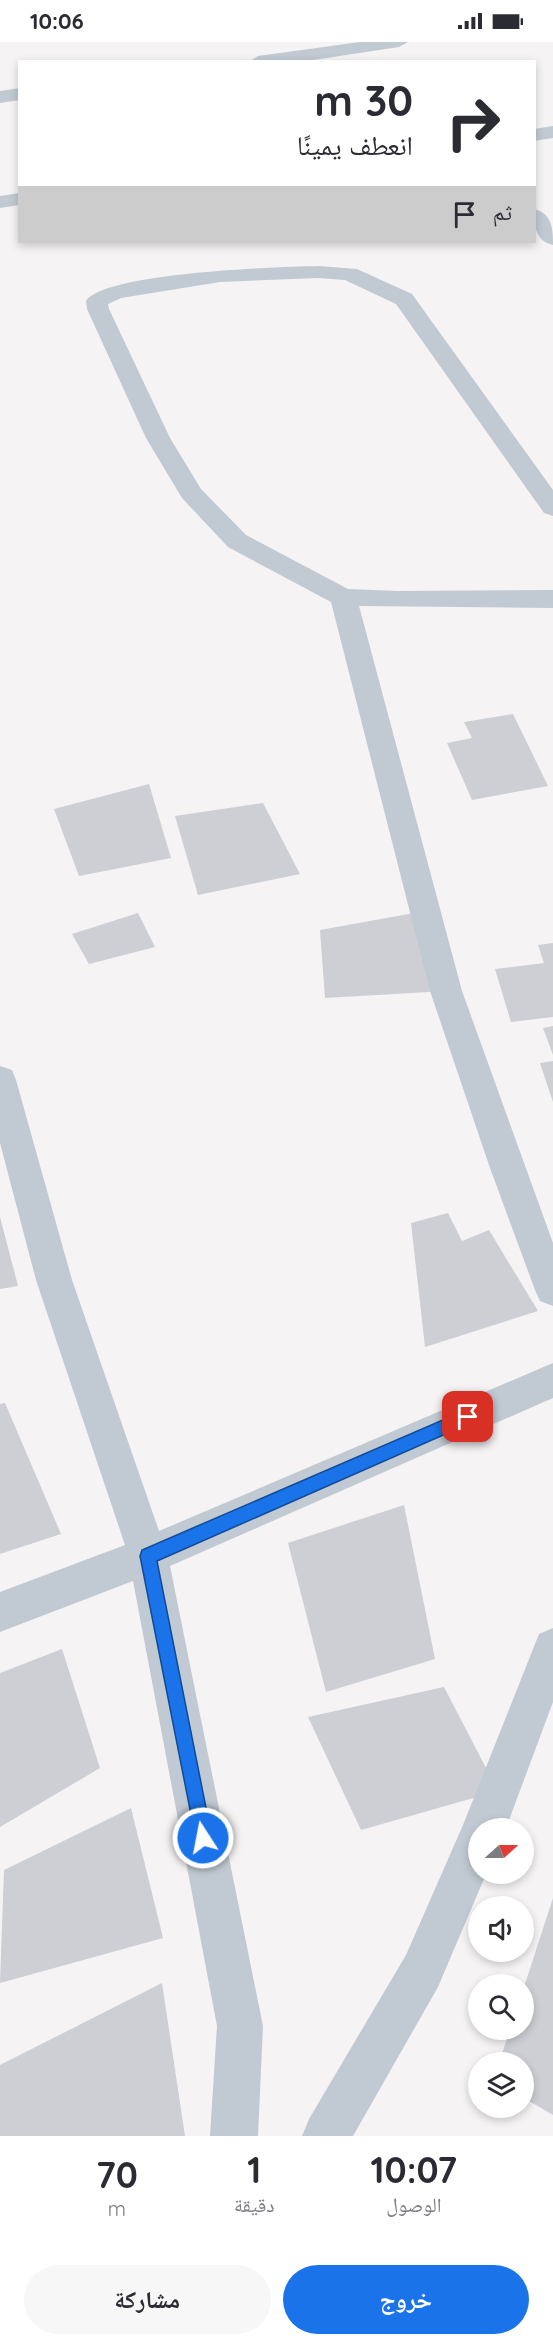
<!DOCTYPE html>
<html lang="ar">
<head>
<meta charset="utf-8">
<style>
  :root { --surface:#fff; --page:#f7f7f7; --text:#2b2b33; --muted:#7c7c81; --accent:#1a73e8 }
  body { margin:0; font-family:Quicksand,"Noto Naskh Arabic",sans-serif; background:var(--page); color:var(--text); direction:rtl; height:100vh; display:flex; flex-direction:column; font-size:22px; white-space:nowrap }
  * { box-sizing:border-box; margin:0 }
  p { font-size:20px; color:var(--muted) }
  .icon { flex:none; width:33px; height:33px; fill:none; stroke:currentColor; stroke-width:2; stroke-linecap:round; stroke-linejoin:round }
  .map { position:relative; height:2094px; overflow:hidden; direction:ltr }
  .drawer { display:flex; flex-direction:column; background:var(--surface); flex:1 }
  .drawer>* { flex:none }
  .banner { position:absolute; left:18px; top:18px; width:518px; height:183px; border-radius:0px; box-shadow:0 3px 9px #0003; direction:rtl; background:#fff; color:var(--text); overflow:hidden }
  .needle { width:39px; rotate:69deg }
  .fabs { position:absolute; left:468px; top:1776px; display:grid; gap:12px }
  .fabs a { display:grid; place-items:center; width:66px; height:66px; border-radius:50%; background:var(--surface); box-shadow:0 3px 9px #0003; font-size:30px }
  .pin { position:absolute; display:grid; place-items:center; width:51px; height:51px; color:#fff; margin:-26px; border-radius:12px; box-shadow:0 3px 9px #0006 }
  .me { position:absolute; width:66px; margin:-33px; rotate:349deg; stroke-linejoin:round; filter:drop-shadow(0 0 4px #0008) }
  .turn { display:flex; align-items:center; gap:21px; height:126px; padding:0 24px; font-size:27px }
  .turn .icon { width:78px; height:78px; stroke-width:2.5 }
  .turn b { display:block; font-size:42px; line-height:51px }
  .then { display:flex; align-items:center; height:57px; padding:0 24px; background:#0003; gap:12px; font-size:22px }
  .eta { display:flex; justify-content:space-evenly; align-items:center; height:102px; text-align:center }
  .eta b { font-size:36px; font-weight:700; line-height:42px }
  .action { display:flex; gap:12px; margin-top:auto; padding:12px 24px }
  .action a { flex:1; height:69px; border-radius:36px; background:var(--accent); color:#fff; font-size:24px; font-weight:700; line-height:69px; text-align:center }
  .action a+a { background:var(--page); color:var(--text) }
  .status { display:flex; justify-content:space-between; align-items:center; height:42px; padding:0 30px; background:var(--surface); direction:ltr }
  .status svg { height:16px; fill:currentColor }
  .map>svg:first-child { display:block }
  .building { fill:#cdcfd5 }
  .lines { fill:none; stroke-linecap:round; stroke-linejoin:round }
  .minor { fill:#c1cad2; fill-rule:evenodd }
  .route { fill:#1a73e8; stroke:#114b97; stroke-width:1.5 }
</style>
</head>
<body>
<div class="status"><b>10:06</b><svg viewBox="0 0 49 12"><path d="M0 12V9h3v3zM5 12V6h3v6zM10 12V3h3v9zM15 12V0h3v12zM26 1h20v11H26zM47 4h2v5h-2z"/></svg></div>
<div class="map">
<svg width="553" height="2094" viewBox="0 0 553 2094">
  <rect width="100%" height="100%" fill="#f5f3f3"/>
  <g class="building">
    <path d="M513 672 548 744 472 758 447 701 472 696 464 680Z"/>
    <path d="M149 742 171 816 79 834 54 767Z"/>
    <path d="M263 761 300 832 198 853 175 774Z"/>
    <path d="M425 869 446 949 325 956 320 888Z"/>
    <path d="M138 871 155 905 89 922 72 892Z"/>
    <path d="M553 901V975L511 980 495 927 544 921 538 903Z"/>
    <path d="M553 984V1013L543 986Z"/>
    <path d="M553 1019V1060L540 1021Z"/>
    <path d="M448 1171 462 1199 489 1188 538 1269 425 1305 411 1181Z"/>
    <path d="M0 1175 18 1244 0 1247Z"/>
    <path d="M5 1361 61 1492 0 1512V1362Z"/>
    <path d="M404 1463 435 1617 326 1650 288 1501Z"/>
    <path d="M62 1607 100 1726 0 1785V1631Z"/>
    <path d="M444 1645 498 1749 361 1788 308 1675Z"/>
    <path d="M131 1766 163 1896 0 1941 4 1828Z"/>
    <path d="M553 1856V2073L524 2056V2020H499L510 1988H524V1945Z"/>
    <path d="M162 1941 185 2094H0V2023Z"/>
  </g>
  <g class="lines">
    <g class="minor">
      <path d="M360 0H408L399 5 300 20H249L258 14Z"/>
      <path d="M20 46V58L0 61V49Z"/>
      <path d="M553 84V96L534 99V87Z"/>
      <path d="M20 151V163L0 166V154Z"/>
      <path d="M534 167C552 171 553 187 553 203 535 199 534 183 534 167Z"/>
      <path d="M318 224 357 227 412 252 553 448V474L544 471 396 262 345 238 318 236 220 240 121 256 108 262 109 267 170 396 201 447 246 493 348 547 398 549 553 548V566L359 564 462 949 553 1201V1264L540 1259 535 1248 490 1126 430 949 331 560 228 505 182 456 146 396 87 267 86 259C106 230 279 225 318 224Z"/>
      <path d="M0 1024 12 1028 16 1038 72 1238 159 1489 553 1321V1356L170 1524 263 1984 258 2094H210L217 1984 133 1539 0 1590V1550L125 1503 36 1238 0 1101Z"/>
      <path d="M553 1586V1660L506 1786H478V1832H486L438 1945 353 2094H302L309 2077 406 1913 463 1783 539 1592Z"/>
    </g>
  </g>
  <path class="route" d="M468 1367 473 1370 475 1375 473 1380 157 1519 212 1796 210 1803 203 1805 197 1803 140 1514 142 1508Z"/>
</svg>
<div class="fabs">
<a><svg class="needle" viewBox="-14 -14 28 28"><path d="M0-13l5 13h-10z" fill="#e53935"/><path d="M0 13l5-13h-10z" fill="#7c7c81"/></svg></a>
<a><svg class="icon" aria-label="sound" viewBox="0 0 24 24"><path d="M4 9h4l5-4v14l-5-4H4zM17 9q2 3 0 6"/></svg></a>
<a><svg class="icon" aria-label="search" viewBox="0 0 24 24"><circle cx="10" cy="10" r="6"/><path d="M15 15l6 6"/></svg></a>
<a><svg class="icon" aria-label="layers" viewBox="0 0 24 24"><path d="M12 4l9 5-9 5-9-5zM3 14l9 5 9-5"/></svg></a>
</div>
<div class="pin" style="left:468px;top:1375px;background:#d93025"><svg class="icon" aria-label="arrive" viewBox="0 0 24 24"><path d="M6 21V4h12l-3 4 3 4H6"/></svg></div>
<svg class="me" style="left:203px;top:1796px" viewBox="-20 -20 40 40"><circle r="17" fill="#1a73e8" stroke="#fff" stroke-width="3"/><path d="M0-11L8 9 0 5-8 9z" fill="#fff"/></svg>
<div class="banner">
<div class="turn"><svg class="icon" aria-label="right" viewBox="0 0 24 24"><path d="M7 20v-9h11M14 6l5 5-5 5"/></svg><div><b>30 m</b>انعطف يمينًا</div></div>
<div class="then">ثم<svg class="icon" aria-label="arrive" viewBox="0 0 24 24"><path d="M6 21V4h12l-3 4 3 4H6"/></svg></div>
</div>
</div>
<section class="drawer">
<div class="eta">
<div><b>10:07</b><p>الوصول</p></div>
<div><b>1</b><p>دقيقة</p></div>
<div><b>70</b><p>m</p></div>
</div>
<div class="action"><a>خروج</a><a>مشاركة</a></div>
</section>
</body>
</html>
